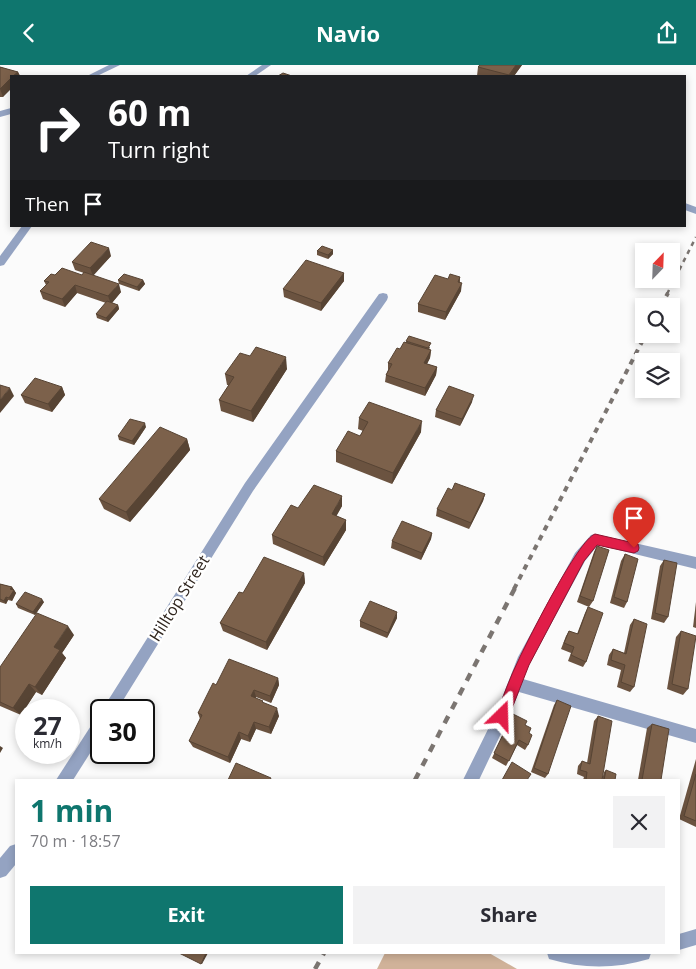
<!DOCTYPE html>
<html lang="en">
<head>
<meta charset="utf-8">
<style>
  :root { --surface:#fff; --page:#f2f2f3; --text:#2b2b33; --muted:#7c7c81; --accent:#0f766e }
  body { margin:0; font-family:"Open Sans",sans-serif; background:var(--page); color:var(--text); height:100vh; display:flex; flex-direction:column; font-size:19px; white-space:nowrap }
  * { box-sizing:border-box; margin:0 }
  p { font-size:16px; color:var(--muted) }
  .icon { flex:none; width:28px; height:28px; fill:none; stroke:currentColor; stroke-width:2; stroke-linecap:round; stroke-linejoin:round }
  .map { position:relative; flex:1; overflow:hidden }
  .side { position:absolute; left:15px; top:714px; width:665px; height:175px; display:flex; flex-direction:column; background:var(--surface); border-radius:0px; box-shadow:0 2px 8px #0003 }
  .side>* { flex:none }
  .banner { position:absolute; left:10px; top:10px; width:676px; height:152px; border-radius:0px; box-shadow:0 2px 8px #0003; background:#202124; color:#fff; overflow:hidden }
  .needle { width:32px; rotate:23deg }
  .controls { position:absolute; left:635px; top:178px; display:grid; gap:10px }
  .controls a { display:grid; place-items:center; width:45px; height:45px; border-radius:0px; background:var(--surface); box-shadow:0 2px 8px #0003; font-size:25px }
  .speed { position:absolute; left:15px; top:634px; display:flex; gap:10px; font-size:25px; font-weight:700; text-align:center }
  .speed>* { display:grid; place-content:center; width:65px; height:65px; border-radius:50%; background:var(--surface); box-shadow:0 2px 8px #0003; line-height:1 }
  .speed small { font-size:12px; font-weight:400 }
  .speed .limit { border:2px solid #111; border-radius:8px; background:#fff; color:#111 }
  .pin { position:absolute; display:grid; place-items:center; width:42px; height:42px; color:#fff; margin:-51px -21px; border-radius:50% 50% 50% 0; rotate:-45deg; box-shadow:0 0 5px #0007 }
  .pin .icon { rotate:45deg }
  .me { position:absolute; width:55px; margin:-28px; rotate:22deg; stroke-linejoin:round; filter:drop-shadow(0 0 4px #0008) }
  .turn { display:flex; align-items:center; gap:18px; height:105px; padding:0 15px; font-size:22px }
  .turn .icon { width:65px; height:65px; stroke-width:2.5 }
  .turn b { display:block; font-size:35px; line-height:42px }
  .then { display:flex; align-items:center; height:48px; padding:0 15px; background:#0003; gap:10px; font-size:19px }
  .round { display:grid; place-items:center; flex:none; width:52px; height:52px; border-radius:0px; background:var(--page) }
  .headline { display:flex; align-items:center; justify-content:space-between; height:85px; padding:0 15px }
  h1 { font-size:30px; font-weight:700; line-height:38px; color:var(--accent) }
  .action { display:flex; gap:10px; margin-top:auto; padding:10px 15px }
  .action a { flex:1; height:58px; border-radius:0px; background:var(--accent); color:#fff; font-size:20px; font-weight:700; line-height:58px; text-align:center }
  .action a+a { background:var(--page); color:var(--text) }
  header { display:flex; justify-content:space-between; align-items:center; height:65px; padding:0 15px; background:var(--accent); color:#fff; font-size:22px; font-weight:700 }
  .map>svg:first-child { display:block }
  .forest { fill:#d0b299 }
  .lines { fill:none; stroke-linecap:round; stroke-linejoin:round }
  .minor { fill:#94a3c2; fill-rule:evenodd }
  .rail-far2 { stroke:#7b7571; stroke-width:2.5; stroke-dasharray:4.5 4.5; stroke-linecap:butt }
  .rail-far1 { stroke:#7b7571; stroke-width:4; stroke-dasharray:5.5 5.5; stroke-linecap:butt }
  .rail { stroke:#7b7571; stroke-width:4.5; stroke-dasharray:8 8; stroke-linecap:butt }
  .wall { fill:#6b5340 }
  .shaded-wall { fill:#574434 }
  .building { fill:#7c614b; stroke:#574434 }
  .route { fill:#e11d48; stroke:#92132f }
  .labels { text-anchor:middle; stroke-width:5; stroke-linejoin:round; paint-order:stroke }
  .street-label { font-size:16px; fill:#2f251e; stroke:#fff }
</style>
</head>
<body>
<header><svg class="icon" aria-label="back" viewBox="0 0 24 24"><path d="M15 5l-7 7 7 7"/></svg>Navio<svg class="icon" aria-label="share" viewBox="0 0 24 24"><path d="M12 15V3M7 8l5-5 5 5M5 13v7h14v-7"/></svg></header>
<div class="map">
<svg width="696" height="904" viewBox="0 0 696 904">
  <rect width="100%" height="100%" fill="#fbfbfb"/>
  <path class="forest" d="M385 888H489L517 904H377Z"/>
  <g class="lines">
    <g class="minor">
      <path d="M109 0H120L97 11H87Z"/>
      <path d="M262 0H271L255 11H246Z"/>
      <path d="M11 43V49L0 52V46Z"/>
      <path d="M685 138 696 142V149L685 145Z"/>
      <path d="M22 161H32L4 200 0 201V191Z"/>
      <path d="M383 228 387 229 388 232 387 235 253 426 117 645H102L245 418 379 229Z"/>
      <path d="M595 469 696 492V504L598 480 585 496 529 600 523 614 696 664V678L519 627 507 656 479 715H463L496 648 518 592 575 488 591 470Z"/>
      <path d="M101 651V671L73 715H56L96 653Z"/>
      <path d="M16 779V799L6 811 0 813V793L10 781Z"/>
      <path d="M696 864V880L679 885V869Z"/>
      <path d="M547 888H651L649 894C615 904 583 904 549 894Z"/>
    </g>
    <path class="rail-far2" d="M667 229 696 172"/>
    <g class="rail-far1">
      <path d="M661 241 668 228"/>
      <path d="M514 524 646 269"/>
    </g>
    <g class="rail">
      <path d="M415 715 515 523"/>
      <path d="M315 904 324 888"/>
    </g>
  </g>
  <g class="wall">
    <path d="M478 0H522L514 11H477L478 2 479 0Z"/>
    <path d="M0 2 18 7 20 11H11L3 32H0Z"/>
    <path d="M317 186 333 189 328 194 317 190Z"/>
    <path d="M111 191 93 210 121 227 112 238 118 240 119 244 108 257 97 253 96 249 106 238 77 228 65 242 43 234 40 226 46 220 44 216 55 210H82L84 208 75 205 72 197Z"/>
    <path d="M344 208V216L321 246 284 232 283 224Z"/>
    <path d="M460 212V217L461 226 445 255 418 247V239L448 214Z"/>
    <path d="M118 215H143L145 219 139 226 119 219Z"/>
    <path d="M406 276 430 282 429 285H431L430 293 427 299 437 302 436 310 425 331 385 317 386 310 388 305V298L406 277Z"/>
    <path d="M287 304 253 357 221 346 219 335 229 320H227L225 309Z"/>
    <path d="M62 322 65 330 52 347 25 338 21 330Z"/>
    <path d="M472 337 460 361 435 352 436 345Z"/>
    <path d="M359 353 421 367 392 419 336 397V386L360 371 363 366 358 364Z"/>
    <path d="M146 362 134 380 119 375 118 371Z"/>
    <path d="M187 374 190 385 153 430 130 457 104 444 99 434Z"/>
    <path d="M485 429 483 436 469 464 436 451 437 444Z"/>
    <path d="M342 441 336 451 346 455V465L324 501 273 479 272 470 298 443Z"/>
    <path d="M432 468 431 474 421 495 391 483 392 476Z"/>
    <path d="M597 481 593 536 589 542 577 537 594 487Z"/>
    <path d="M625 489 627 537 624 543 610 538 621 496Z"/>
    <path d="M664 495 668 552 664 558 651 554 660 501Z"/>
    <path d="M304 508 305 518 267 585 223 566 220 558 243 528Z"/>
    <path d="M0 519 12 522 16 528 12 536 8 535 6 539 0 537Z"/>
    <path d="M44 537 35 550 18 543 16 539Z"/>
    <path d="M696 537V563L693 562Z"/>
    <path d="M588 542 586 597 583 602 568 596 571 588 561 584 566 571 569 566 577 569 585 548Z"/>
    <path d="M397 553 387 573 360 562V556Z"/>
    <path d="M634 554V622L630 627 617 622 621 605 607 600 609 590 613 584 624 588 630 560Z"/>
    <path d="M681 566 688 624 683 630 667 624 676 572Z"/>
    <path d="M74 570 62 588 66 593 42 630 36 627 21 650 0 641V602Z"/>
    <path d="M278 613 279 620 271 638 256 632V633L263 638 279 651 271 669 256 664 250 677 241 674 230 698 193 682 189 676 200 654 198 648 216 620Z"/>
    <path d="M557 635 548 709 545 713 531 707 554 640Z"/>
    <path d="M513 649 525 660 529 668 528 680 525 685 517 680 506 701 492 693Z"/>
    <path d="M598 651 602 715H583L584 712 577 709 578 701 582 696 587 698 594 656Z"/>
    <path d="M652 659 661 715H638L647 663Z"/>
    <path d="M696 694V762L679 754Z"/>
    <path d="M606 705 615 715H602L604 707Z"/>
  </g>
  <g class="shaded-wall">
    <path d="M516 0H522L514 11H509Z"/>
    <path d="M18 7 20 11H13Z"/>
    <path d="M11 13V24L3 32 0 24Z"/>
    <path d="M109 183 111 191 93 211 90 203Z"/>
    <path d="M333 185V189L328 194V190Z"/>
    <path d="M344 208V216L321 246V238Z"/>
    <path d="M143 215 145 219 139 226 137 222Z"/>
    <path d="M462 218 461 226 445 255 446 247Z"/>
    <path d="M119 219 121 227 111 239 108 231Z"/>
    <path d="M75 220 77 228 65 242 62 234Z"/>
    <path d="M118 240 119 244 108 257 106 253Z"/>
    <path d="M431 285 430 293 423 306 424 298Z"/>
    <path d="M286 292 287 304 253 357 251 346Z"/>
    <path d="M437 302 436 310 425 331V323Z"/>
    <path d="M62 322 65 330 52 347 48 339Z"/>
    <path d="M10 323 14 331 0 348V335Z"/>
    <path d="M474 330 472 337 460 361 462 354Z"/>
    <path d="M422 356 421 367 392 419 393 408Z"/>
    <path d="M145 358 146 362 134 380 132 376Z"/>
    <path d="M187 374 190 385 153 430 130 457 126 447Z"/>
    <path d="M485 429 483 436 469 464 471 458Z"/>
    <path d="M342 431V441L332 459V449Z"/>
    <path d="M346 455V465L324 501 323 492Z"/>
    <path d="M432 468 431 474 421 495 422 488Z"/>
    <path d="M304 508 305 518 267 585 266 577Z"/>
    <path d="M12 522 16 528 12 536 9 533 10 524Z"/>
    <path d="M6 532 8 535 6 539 4 536Z"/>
    <path d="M42 534 44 537 35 550 33 547Z"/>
    <path d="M397 547V553L387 573 388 568Z"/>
    <path d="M68 561 74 570 62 588 66 593 42 630 35 622 54 582Z"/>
    <path d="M278 613 279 620 271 638 270 631Z"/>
    <path d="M29 619 36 627 21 650 13 643Z"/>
    <path d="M254 625 256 632 253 639 251 631Z"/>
    <path d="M277 643 279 651 271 669 269 662Z"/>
    <path d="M254 657 256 664 250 677 248 671Z"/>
    <path d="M239 667 241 674 230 698 228 692Z"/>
    <path d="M0 681 3 683 0 688Z"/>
    <path d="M206 888H208L202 899H201Z"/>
  </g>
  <g class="building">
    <path d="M480 0H516L509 10 478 2Z"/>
    <path d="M0 2 18 7 13 11H11V13L0 24Z"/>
    <path d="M283 8 292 11H278Z"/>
    <path d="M91 177 109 183 90 203 72 197Z"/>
    <path d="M322 181 333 185 328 190 317 186Z"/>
    <path d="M306 195 344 208 321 238 283 224Z"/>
    <path d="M62 203 82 210 84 207 119 219 108 231 75 220 62 234 40 226 49 217 44 216 51 209 55 210Z"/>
    <path d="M124 209 143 215 137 222 118 215Z"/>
    <path d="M450 209 460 212 458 217 462 218 446 247 418 239 435 210 448 214Z"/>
    <path d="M107 236 118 240 106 253 96 249Z"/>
    <path d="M409 271 431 278 428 283 406 276Z"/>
    <path d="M404 277 431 285 424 298 437 302 425 323 386 310 392 299 388 298 397 283 400 284Z"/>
    <path d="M256 282 286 292 251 346 219 335 234 312 225 309 240 288 250 291Z"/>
    <path d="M35 313 62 322 48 339 21 330Z"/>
    <path d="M0 320 10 323 0 335Z"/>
    <path d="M449 321 474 330 462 354 436 345Z"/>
    <path d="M369 337 422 356 393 408 336 386 348 366 360 371 368 357 359 353Z"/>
    <path d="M130 354 145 358 132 376 118 371Z"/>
    <path d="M160 362 187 374 150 419 126 447 99 434Z"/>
    <path d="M455 418 485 429 471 458 437 444 448 423 452 425Z"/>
    <path d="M314 420 342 431 332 449 346 455 323 492 272 470 291 440 298 443Z"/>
    <path d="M402 456 432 468 422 488 392 476Z"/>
    <path d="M597 481 609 485 593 536 580 531Z"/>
    <path d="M625 489 638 494 627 537 614 532Z"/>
    <path d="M264 492 304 508 266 577 220 558 239 527 243 528Z"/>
    <path d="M664 495 677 498 668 552 655 548Z"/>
    <path d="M0 519 12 522 10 524 14 525 9 533 6 532 4 536 0 534Z"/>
    <path d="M25 527 42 534 33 547 16 539Z"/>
    <path d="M370 536 397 547 388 568 360 556Z"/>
    <path d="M588 542 603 548 586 597 571 590 574 582 564 578 569 566 578 569Z"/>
    <path d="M37 548 68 561 54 582 60 585 35 622 29 619 13 643 0 637V602Z"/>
    <path d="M634 554 647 559 634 622 621 617 625 600 611 595 613 584 626 589Z"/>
    <path d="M681 566 696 571 688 624 672 619Z"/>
    <path d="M229 594 278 613 270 631 254 625 251 631 263 636 262 637 277 643 269 662 254 657 248 671 239 667 228 692 189 676 202 650 198 648 213 618 216 620Z"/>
    <path d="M557 635 571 641 548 709 534 703Z"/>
    <path d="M513 649 527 656 525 660 531 663 529 668 532 670 528 680 519 675 509 696 494 688Z"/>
    <path d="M598 651 612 656 602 715H586L587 707 580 705 582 696 590 699Z"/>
    <path d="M652 659 669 664 661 715H642Z"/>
    <path d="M512 697 531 709 527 715H502Z"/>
    <path d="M236 698 271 713 270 715H228Z"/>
    <path d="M606 705 616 709 615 715H604Z"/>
    <path d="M696 709V756L684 751Z"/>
    <path d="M179 888H206L201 899Z"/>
  </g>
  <path class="route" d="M595 469 634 478 638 479 639 483 638 486 634 488 597 480 584 496 529 600 507 656 502 658 497 656 496 651C503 632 510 612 519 594 529 573 578 475 595 469Z"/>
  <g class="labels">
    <g class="street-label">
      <text transform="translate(179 533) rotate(-58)" y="6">Hilltop Street</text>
    </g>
  </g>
</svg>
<div class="controls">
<a><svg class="needle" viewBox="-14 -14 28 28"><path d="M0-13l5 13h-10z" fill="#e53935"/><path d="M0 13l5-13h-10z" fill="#7c7c81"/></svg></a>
<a><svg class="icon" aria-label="search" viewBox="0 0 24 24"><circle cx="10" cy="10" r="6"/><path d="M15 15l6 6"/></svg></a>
<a><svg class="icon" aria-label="layers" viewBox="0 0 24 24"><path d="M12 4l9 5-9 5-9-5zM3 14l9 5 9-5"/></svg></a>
</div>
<div class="speed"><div>27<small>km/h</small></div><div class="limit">30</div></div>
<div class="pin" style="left:634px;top:483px;background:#d93025"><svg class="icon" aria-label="arrive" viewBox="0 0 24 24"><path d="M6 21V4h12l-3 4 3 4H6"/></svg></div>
<svg class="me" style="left:502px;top:651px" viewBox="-20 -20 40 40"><path d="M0-17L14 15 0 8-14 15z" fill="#e11d48" stroke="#fff" stroke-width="4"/></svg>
<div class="banner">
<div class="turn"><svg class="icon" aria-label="right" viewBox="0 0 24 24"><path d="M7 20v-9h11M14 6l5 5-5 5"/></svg><div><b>60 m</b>Turn right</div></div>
<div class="then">Then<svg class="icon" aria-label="arrive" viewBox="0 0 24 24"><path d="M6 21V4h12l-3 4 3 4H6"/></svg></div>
</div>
<section class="side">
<div class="headline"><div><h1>1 min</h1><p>70 m · 18:57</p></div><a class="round"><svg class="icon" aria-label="close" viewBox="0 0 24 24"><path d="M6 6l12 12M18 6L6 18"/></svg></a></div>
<div class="action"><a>Exit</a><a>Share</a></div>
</section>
</div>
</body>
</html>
